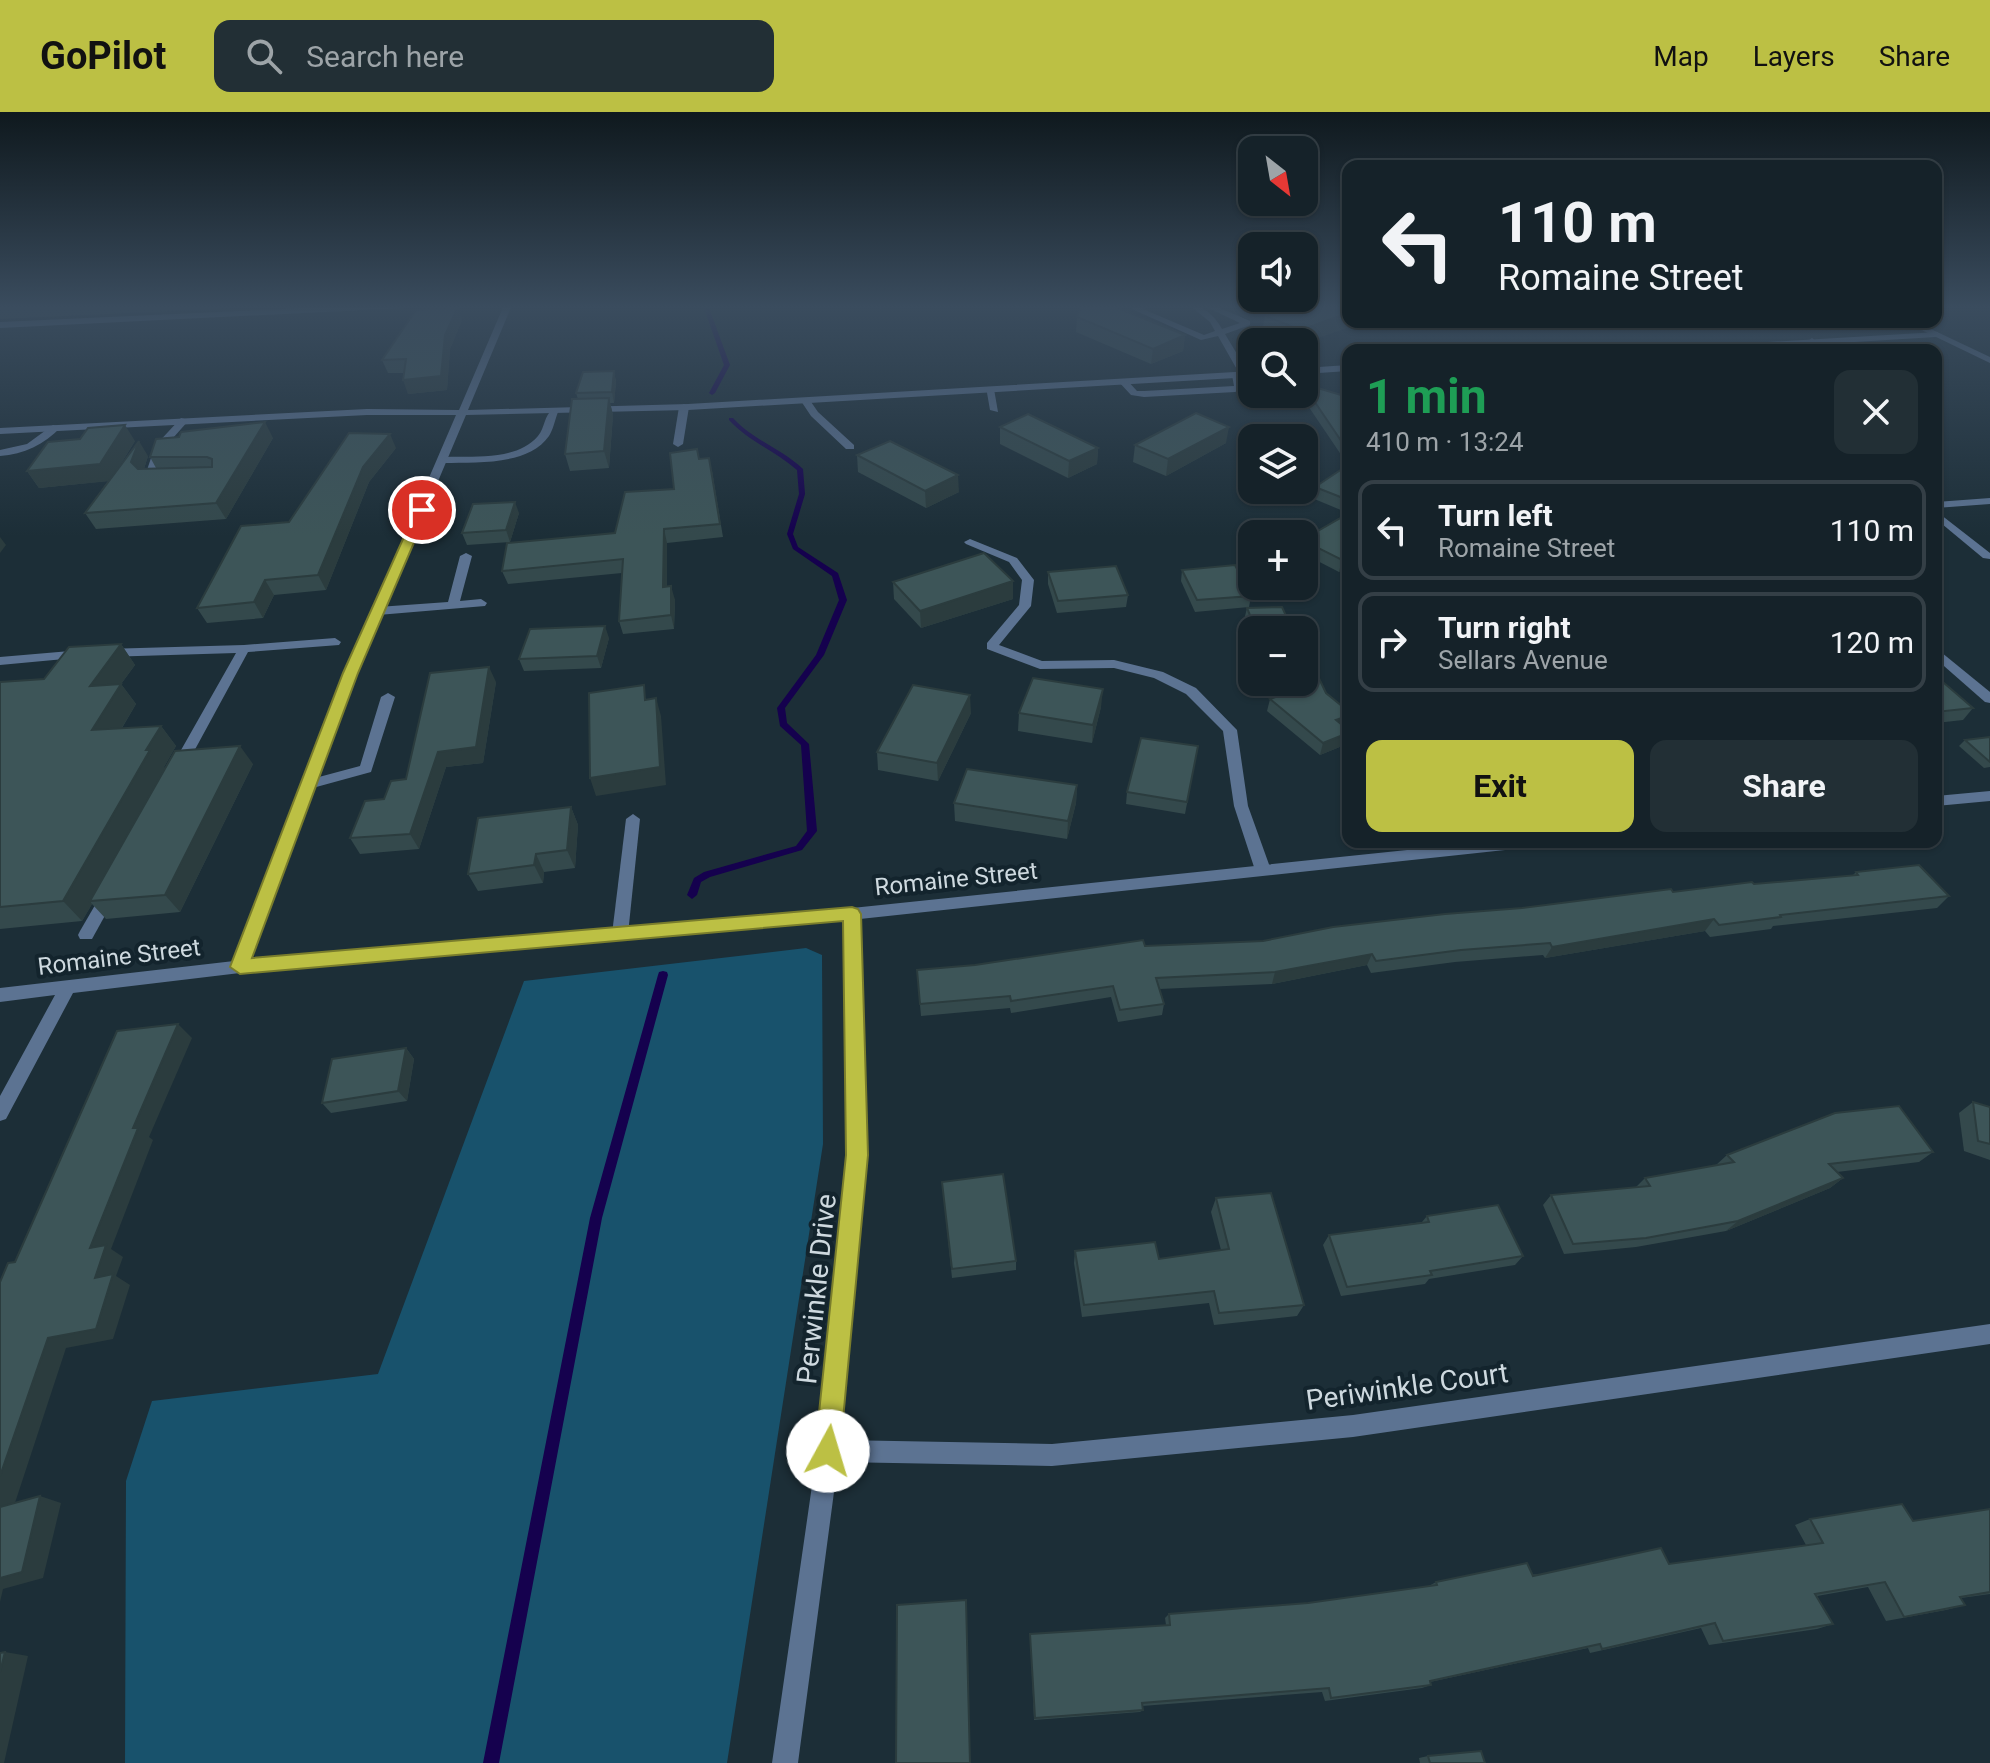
<!DOCTYPE html>
<html lang="en">
<head>
<meta charset="utf-8">
<style>
  :root { --surface:#152229; --page:#222f35; --text:#f1f3f6; --muted:#9da4a8; --line:#343f46; --accent:#bcc044 }
  body { margin:0; font-family:Roboto,sans-serif; background:var(--page); color:var(--text); height:100vh; display:flex; flex-direction:column; font-size:30px; white-space:nowrap }
  * { box-sizing:border-box; margin:0 }
  p { font-size:26px; color:var(--muted) }
  .icon { flex:none; width:44px; height:44px; fill:none; stroke:currentColor; stroke-width:2; stroke-linecap:round; stroke-linejoin:round }
  .map { position:relative; flex:1; overflow:hidden }
  .sheet { position:absolute; left:1342px; top:232px; width:600px; height:504px; display:flex; flex-direction:column; background:var(--surface); border-radius:16px; box-shadow:0 2px 6px #0004,0 0 0 2px var(--line) }
  .sheet>* { flex:none }
  .top-card { position:absolute; left:1342px; top:48px; width:600px; height:168px; border-radius:16px; box-shadow:0 2px 6px #0004,0 0 0 2px var(--line); background:#152229; color:var(--text); overflow:hidden }
  .needle { width:52px; rotate:149deg }
  .tools { position:absolute; left:1238px; top:24px; display:grid; gap:16px }
  .tools a { display:grid; place-items:center; width:80px; height:80px; border-radius:16px; background:var(--surface); box-shadow:0 2px 6px #0004,0 0 0 2px var(--line); font-size:40px }
  .pin { position:absolute; display:grid; place-items:center; width:68px; height:68px; color:#fff; margin:-34px; border:4px solid #fff; border-radius:50%; box-shadow:0 2px 8px #0007 }
  .me { position:absolute; width:88px; margin:-44px; rotate:6deg; stroke-linejoin:round; filter:drop-shadow(0 0 6px #0008) }
  .turn { display:flex; align-items:center; gap:28px; height:168px; padding:0 24px; font-size:36px }
  .turn .icon { width:104px; height:104px; stroke-width:2.5 }
  .turn b { display:block; font-size:56px; line-height:68px }
  .round { display:grid; place-items:center; flex:none; width:84px; height:84px; border-radius:16px; background:var(--page) }
  .summary { display:flex; align-items:center; justify-content:space-between; height:136px; padding:0 24px }
  h1 { font-size:48px; font-weight:700; line-height:60px; color:#1e9e55 }
  .primary-button { display:flex; gap:16px; margin-top:auto; padding:16px 24px }
  .primary-button a { flex:1; height:92px; border-radius:16px; background:var(--accent); color:#111; font-size:32px; font-weight:700; line-height:92px; text-align:center }
  .primary-button a+a { background:var(--page); color:var(--text) }
  ul { padding:0; list-style:none }
  li { display:flex; align-items:center; gap:24px; height:100px; margin:0 16px 12px; padding:0 8px; border:4px solid var(--line); border-radius:16px }
  li div { flex:1 }
  li b { display:block; font-size:30px }
  li em { font-style:normal }
  header { display:flex; align-items:center; gap:48px; box-sizing:border-box; height:112px; padding:0 40px; background:var(--accent); color:#111 }
  header strong { font-size:38px }
  nav { display:flex; gap:44px; margin-inline-start:auto; font-size:28px }
  .search { width:560px; height:72px; background:var(--page); display:flex; align-items:center; gap:20px; box-sizing:border-box; padding:0 28px; border-radius:16px; color:var(--muted); font-size:30px }
  .map>svg:first-child { display:block }
  .green { fill:#18526c }
  .lines { fill:none; stroke-linecap:round; stroke-linejoin:round }
  .stream { fill:#15014e; fill-rule:evenodd }
  .service { fill:#5c7392; fill-rule:evenodd }
  .minor { fill:#5c7392; fill-rule:evenodd }
  .tertiary { fill:#5c7392; fill-rule:evenodd }
  .wall { fill:#34494c }
  .shaded-wall { fill:#2b3c3e }
  .building { fill:#3d5558; stroke:#2b3c3e; stroke-width:2 }
  .route { fill:#bcc044; stroke:#7a7d2c; stroke-width:2 }
  .labels { text-anchor:middle; stroke-width:8; stroke-linejoin:round; paint-order:stroke }
  .street-label { font-size:24px; fill:#ced9df; stroke:#13242d }
  .near-street-label { font-size:28px; fill:#ced9df; stroke:#13242d }
</style>
</head>
<body>
<header>
<strong>GoPilot</strong>
<div class="search"><svg class="icon" aria-label="search" viewBox="0 0 24 24"><circle cx="10" cy="10" r="6"/><path d="M15 15l6 6"/></svg>Search here</div>
<nav><a>Map</a><a>Layers</a><a>Share</a></nav>
</header>
<div class="map">
<svg width="1990" height="1651" viewBox="0 0 1990 1651">
  <rect width="100%" height="100%" fill="#1c2e37"/>
  <path class="green" d="M806 836 822 843 823 1032 727 1651H125L126 1369 152 1289 378 1262 524 869Z"/>
  <g class="lines">
    <g class="stream">
      <path d="M703 193H708L730 253 715 281 712 283 709 281 724 253Z"/>
      <path d="M729 306H733C753 328 782 337 803 357L805 382 793 422 798 435 838 461 847 488 824 543 785 596 787 611 809 632 817 719 802 738 710 765 701 770 697 783 692 787 687 783 694 766 704 760 796 734 807 719 801 633 780 614 777 596 816 543 839 488 832 464 793 437 787 422 799 382 797 358C775 339 748 329 729 308Z"/>
      <path d="M663 859 667 860 668 863 602 1106 499 1651H483L590 1106 658 863 659 860Z"/>
    </g>
    <g class="service">
      <path d="M369 193H429L425 195 0 216V210Z"/>
      <path d="M875 193H883L884 195 880 197Z"/>
      <path d="M1139 193H1152L1143 197 1204 223 1215 219 1210 210 1189 193C1204 193 1215 205 1222 217L1240 211 1202 193H1213L1250 209V213L1225 222 1249 262 1242 264 1243 277 1235 280 1144 285 1131 283 1118 269 1120 267H1126L1137 279H1144L1234 274 1232 263 1239 261 1218 224 1201 228 1132 197Z"/>
      <path d="M1812 226 1826 238H1817L1808 229Z"/>
      <path d="M986 275 994 277 998 300 990 298Z"/>
      <path d="M803 287H809L818 300 854 333V337H846L811 304 801 289Z"/>
      <path d="M684 292 689 295 683 332 678 335 673 332 679 295Z"/>
      <path d="M553 297 558 300C555 308 553 318 549 324 528 354 476 350 444 351L439 348 444 345C473 344 517 349 538 324 545 316 544 303 553 297Z"/>
      <path d="M181 306 189 308 165 335 155 364 162 367 157 370 145 369 144 367 155 334Z"/>
      <path d="M53 313 61 315C44 333 24 342 0 344V338L27 332Z"/>
      <path d="M1936 399 1990 441V447L1983 446 1936 407Z"/>
      <path d="M970 427 1017 446 1034 468 1031 494 999 533 1042 549 1114 548 1163 560 1196 576 1237 618 1248 694 1271 758 1268 762H1258L1255 758 1234 694 1223 619 1186 582 1154 566 1114 556 1040 557 987 537V531L1019 493 1022 468 1009 450 966 432 964 430Z"/>
      <path d="M466 441 472 444 460 489 481 487 487 491 485 494 378 503 372 499 378 495 448 490 460 444Z"/>
      <path d="M335 526 341 530 339 533 248 540 186 654 179 659 172 654 236 541 105 545 99 541 105 537 244 533Z"/>
      <path d="M82 538 86 539V545L0 553V545Z"/>
      <path d="M388 581 395 585 371 660 309 677 304 675 302 672 304 669 360 654 381 585Z"/>
      <path d="M633 702 640 707 628 822 626 826H614L612 822 626 707Z"/>
      <path d="M110 774 118 780 92 827H80L78 823 80 819 105 776Z"/>
    </g>
    <g class="minor">
      <path d="M504 193H512L468 298 688 292 1252 259V265L688 298 466 303 357 561 251 848 852 796 1484 730H1541L1534 735 860 807 866 1043 840 1328 1052 1332 1353 1303 1990 1212V1232L1353 1325 1052 1354 838 1350 798 1651H772L817 1339 848 1043 844 809 240 861 73 881 6 1007 0 1009V984L55 883 0 890V876L234 849 345 561 456 303H367L0 322V316L367 297 459 298Z"/>
      <path d="M1938 220V224L1935 225 1726 238H1681L1685 235Z"/>
      <path d="M1348 253V259L1304 262V256Z"/>
      <path d="M1990 386V392L1936 396V390Z"/>
      <path d="M1936 536 1990 580V591L1985 590 1936 547Z"/>
      <path d="M1990 679V689L1936 694V684Z"/>
    </g>
    <path class="tertiary" d="M1905 210H1916L1990 245V251Z"/>
  </g>
  <g class="wall">
    <path d="M0 193H297L0 207Z"/>
    <path d="M1265 204 1354 213 1304 231V230H1289L1262 220Z"/>
    <path d="M1077 205 1185 223 1183 239 1151 252 1076 220Z"/>
    <path d="M462 208 450 237 447 278 408 282 404 261H388L382 248Z"/>
    <path d="M614 259 616 270 614 291H610L613 303 609 356 570 359 565 342 578 287 576 281Z"/>
    <path d="M1304 272 1348 285V401L1312 386 1315 375 1348 353 1300 282H1304Z"/>
    <path d="M1000 315 1098 336 1097 352 1068 366 1000 332Z"/>
    <path d="M273 326 226 407 96 417 85 401 108 369 39 376 27 359 135 329 119 355 148 344 144 357 156 356 150 345Z"/>
    <path d="M1226 331 1166 364 1133 350 1135 333Z"/>
    <path d="M396 336 369 370 326 478 274 483 263 506 207 511 197 496 289 410Z"/>
    <path d="M857 343 959 380 926 396 858 360Z"/>
    <path d="M699 347 712 359 723 425 667 431V475L675 488 674 517 623 522 619 509 622 461 508 472 502 459 615 421 674 377Z"/>
    <path d="M519 401 510 430 467 433 462 421Z"/>
    <path d="M1348 406V455L1339 460 1304 442V427Z"/>
    <path d="M1182 458 1251 484 1249 495 1195 500 1181 469Z"/>
    <path d="M1048 460 1128 483 1126 495 1057 501 1048 472Z"/>
    <path d="M893 470 1013 487 921 516 894 487Z"/>
    <path d="M1247 496 1287 506 1296 518H1252V526L1244 508Z"/>
    <path d="M609 526 601 556 524 559 519 547Z"/>
    <path d="M121 532 135 553 121 572 136 592 122 616 161 614 176 634 164 655 165 657 253 652 180 800 106 807 92 792 82 809 0 817V570L44 567Z"/>
    <path d="M496 570 483 651 446 655 419 737 360 742 350 726 384 687 406 667Z"/>
    <path d="M1271 570H1304L1326 581 1345 615 1348 618 1347 632 1320 643 1267 599 1270 587 1277 584Z"/>
    <path d="M1936 572 1973 596 1963 608 1936 611Z"/>
    <path d="M1101 595 1092 631 1018 619 1019 601Z"/>
    <path d="M971 601 938 669 878 658 877 640Z"/>
    <path d="M1990 625V655L1984 656 1959 634 1965 628Z"/>
    <path d="M1198 634 1185 702 1126 692 1127 680Z"/>
    <path d="M1077 673 1076 691 1067 727 955 709 954 691Z"/>
    <path d="M571 695 578 713 575 756 544 760 543 771 478 779 468 762Z"/>
    <path d="M1856 760 1949 784 1937 796 1773 814 1771 817 1710 825 1705 819 1545 846 1543 843 1455 850 1371 861 1367 853 1272 872 1159 877 1164 892 1162 903 1118 910 1111 885 1011 901 1010 896 921 904 917 858 975 853 1145 834 1263 829 1522 796 1673 780 1853 763Z"/>
    <path d="M406 936 414 947 407 989 331 1001 322 991Z"/>
    <path d="M1973 990 1990 995V1048L1964 1039 1959 1001Z"/>
    <path d="M1933 1040 1919 1050 1837 1060 1843 1066 1830 1076 1726 1119 1636 1135 1564 1142 1543 1093 1551 1083 1635 1076 1645 1066 1716 1053 1727 1043Z"/>
    <path d="M942 1070 1016 1149V1158L952 1166Z"/>
    <path d="M1216 1086 1304 1193 1297 1204 1214 1213 1209 1191 1082 1205 1074 1151 1075 1139 1159 1147 1221 1138 1211 1100Z"/>
    <path d="M1427 1104 1523 1144 1515 1153 1429 1167 1425 1172 1341 1184 1323 1133 1329 1123 1422 1110Z"/>
    <path d="M1990 1397V1482L1961 1486 1965 1493 1946 1498 1886 1509 1868 1475 1817 1484 1833 1512 1817 1517 1709 1533 1701 1516 1590 1541 1588 1536 1430 1570 1431 1573 1422 1576 1325 1589 1322 1580 1142 1594 1143 1598 1140 1600 1034 1608 1030 1522 1166 1513 1165 1506 1169 1502 1308 1491 1429 1474 1436 1470 1669 1452 1806 1433 1795 1413 1810 1407 1913 1409Z"/>
    <path d="M1428 1644 1485 1651H1420L1419 1646Z"/>
  </g>
  <g class="shaded-wall">
    <path d="M458 195 462 208 450 237 447 278 408 282 403 268 445 223Z"/>
    <path d="M1348 201V210H1355L1354 213 1304 231V230H1298L1301 218Z"/>
    <path d="M1185 223 1183 239 1151 252 1153 237Z"/>
    <path d="M614 259 616 270 614 291 612 280Z"/>
    <path d="M609 286 613 303 609 356 604 339Z"/>
    <path d="M265 310 273 326 226 407 216 391Z"/>
    <path d="M125 313 135 329 110 369 39 376 27 359Z"/>
    <path d="M1229 315 1226 331 1166 364 1168 347Z"/>
    <path d="M390 322 396 336 369 370 326 478 318 463 363 355Z"/>
    <path d="M139 329 148 344 141 366 131 350Z"/>
    <path d="M1098 336 1097 352 1068 366 1069 349Z"/>
    <path d="M958 363 959 380 926 396 925 379Z"/>
    <path d="M515 390 519 401 510 430 506 418Z"/>
    <path d="M664 417 667 431V488L663 475Z"/>
    <path d="M0 425 6 433 0 441Z"/>
    <path d="M1348 445V455L1339 460 1342 448Z"/>
    <path d="M265 468 274 483 263 506 254 490Z"/>
    <path d="M1013 469V487L921 516 920 499Z"/>
    <path d="M671 474 675 488 674 517 671 503Z"/>
    <path d="M605 514 609 526 601 556 597 544Z"/>
    <path d="M121 532 135 553 121 572 136 592 108 639 92 618 90 574Z"/>
    <path d="M489 555 496 570 483 651 446 655 419 737 410 722 438 640Z"/>
    <path d="M1103 577 1101 595 1092 631 1093 613Z"/>
    <path d="M970 583 971 601 938 669 937 651Z"/>
    <path d="M656 586 661 604 666 673 596 684 590 666Z"/>
    <path d="M1348 604V614L1333 620 1336 608Z"/>
    <path d="M161 614 176 634 164 655 166 658 90 789 92 792 82 809 63 789 146 638Z"/>
    <path d="M1348 621 1347 632 1320 643 1323 631Z"/>
    <path d="M240 634 253 652 180 800 165 783Z"/>
    <path d="M1077 673 1076 691 1067 727 1068 709Z"/>
    <path d="M571 695 578 713 575 756 567 738Z"/>
    <path d="M536 742 544 760 543 771 534 753Z"/>
    <path d="M1714 807 1705 819 1545 846 1552 835Z"/>
    <path d="M1372 842 1367 853 1272 872 1275 860Z"/>
    <path d="M178 912 192 926 149 1025 153 1028 111 1137 123 1145 116 1164 130 1173 113 1227 66 1236 10 1406 0 1403V1364L48 1226 95 1166 90 1136 133 1016Z"/>
    <path d="M406 936 414 947 407 989 398 979Z"/>
    <path d="M1843 1066 1830 1076 1726 1119 1738 1109Z"/>
    <path d="M40 1384 61 1391 43 1466 3 1477 0 1490V1466Z"/>
    <path d="M5 1540 28 1544 4 1651H0V1560Z"/>
  </g>
  <g class="building">
    <path d="M1082 193H1110L1185 223 1153 237 1077 205Z"/>
    <path d="M1298 193H1347L1348 194V201L1301 218 1265 204Z"/>
    <path d="M458 195 445 223 441 264 403 268 406 247 382 248 416 198Z"/>
    <path d="M614 259 612 280 576 281 583 260Z"/>
    <path d="M1304 272 1348 285V339L1304 274Z"/>
    <path d="M609 286 604 339 565 342 572 287Z"/>
    <path d="M1196 301 1229 315 1168 347 1135 333Z"/>
    <path d="M1028 302 1098 336 1069 349 1000 315Z"/>
    <path d="M265 310 216 391 85 401 139 329 131 350 138 357 212 355V347L207 345H150L156 327 179 325 181 320Z"/>
    <path d="M125 313 100 352 27 359 48 330 80 327 88 316Z"/>
    <path d="M349 321 390 322 363 355 318 463 265 468 254 490 197 496 241 414 289 410Z"/>
    <path d="M890 329 958 363 925 379 857 343Z"/>
    <path d="M697 337 699 347 709 346 720 412 664 417 663 475 671 474V503L619 509 623 447 502 459 507 431 615 421 625 380 674 377 670 341Z"/>
    <path d="M1348 353V388L1315 375Z"/>
    <path d="M515 390 506 418 462 421 473 392Z"/>
    <path d="M1344 404 1348 406V445L1342 448 1304 429V427Z"/>
    <path d="M984 441 1013 469 920 499 893 470Z"/>
    <path d="M1235 453 1251 484 1197 488 1182 458Z"/>
    <path d="M1116 454 1128 483 1058 489 1048 460Z"/>
    <path d="M1282 495 1287 506H1290L1296 518H1256L1247 496Z"/>
    <path d="M605 514 597 544 519 547 530 517Z"/>
    <path d="M121 532 90 574 121 572 92 618 161 614 146 638H150L63 789 0 795V570L44 567 69 535Z"/>
    <path d="M1304 535 1326 581 1348 599V604L1336 608 1348 618V621L1323 631 1270 587 1284 582 1279 570H1304Z"/>
    <path d="M489 555 476 635 438 640 410 722 350 726 365 689 384 687 391 669 406 667 430 561Z"/>
    <path d="M1033 566 1103 577 1093 613 1019 601Z"/>
    <path d="M1944 571 1973 596 1936 600V572Z"/>
    <path d="M644 573 645 588 656 586 660 655 590 666 589 581Z"/>
    <path d="M913 573 970 583 937 651 877 640Z"/>
    <path d="M1990 625V650L1965 628Z"/>
    <path d="M1141 626 1198 634 1187 690 1127 680Z"/>
    <path d="M240 634 165 783 90 789 175 639Z"/>
    <path d="M967 657 1077 673 1068 709 954 691Z"/>
    <path d="M571 695 567 738 536 742 534 753 468 762 478 706Z"/>
    <path d="M1919 753 1949 784 1780 803 1781 805 1719 813 1714 807 1552 835 1550 831 1461 838 1376 849 1372 842 1275 860 1156 866 1164 892 1120 898 1113 874 1011 889 1010 884 920 892 917 858 975 853 1143 828 1145 834 1263 829 1333 815 1445 802 1522 796 1671 777 1673 780 1752 770 1754 772 1858 763 1856 760Z"/>
    <path d="M178 912 133 1016H138L90 1136 106 1133 95 1166 113 1162 96 1217 48 1226 0 1364V1170L8 1151 15 1150 117 919Z"/>
    <path d="M406 936 398 979 322 991 332 947Z"/>
    <path d="M1973 990 1990 995V1032L1978 1029Z"/>
    <path d="M1899 994 1933 1040 1829 1052 1843 1066 1738 1109 1646 1126 1573 1132 1551 1083 1650 1074 1645 1066 1734 1050 1727 1043 1835 1001Z"/>
    <path d="M1003 1062 1016 1149 952 1157 942 1070Z"/>
    <path d="M1271 1081 1304 1193 1219 1201 1214 1179 1084 1193 1075 1139 1155 1130 1159 1147 1229 1137 1216 1086Z"/>
    <path d="M1498 1093 1523 1144 1430 1159 1432 1163 1347 1175 1329 1123 1429 1110 1427 1104Z"/>
    <path d="M40 1384 22 1460 0 1466V1395Z"/>
    <path d="M1902 1392 1913 1409 1990 1397V1480L1960 1485 1965 1493 1904 1505 1885 1470 1815 1482 1833 1512 1723 1529 1715 1511 1602 1537 1600 1532 1430 1569 1431 1573 1331 1586 1329 1576 1142 1591 1143 1598 1035 1606 1030 1522 1170 1513 1169 1502 1308 1491 1437 1473 1436 1470 1527 1451 1533 1464 1661 1436 1669 1452 1823 1431 1810 1407Z"/>
    <path d="M966 1488 970 1651H896L897 1493Z"/>
    <path d="M5 1540 0 1560V1541Z"/>
    <path d="M1481 1639 1485 1651H1430L1428 1644Z"/>
  </g>
  <linearGradient id="sky" x2="0" y2="1"><stop stop-color="#0f191e"/><stop offset="0.46" stop-color="#3a4c5e"/><stop offset="1" stop-color="#3a4c5e" stop-opacity="0"/></linearGradient>
  <rect width="1990" height="424" fill="url(#sky)"/>
  <path class="route" d="M422 395 428 398 358 561 252 846 852 795 858 797 861 802 868 1043 840 1339 837 1348 828 1352 819 1348 815 1339 846 1043 843 809 240 862 230 855 343 561 416 398Z"/>
  <g class="labels">
    <g class="street-label">
      <text transform="translate(956 767) rotate(-6)" y="8">Romaine Street</text>
      <text transform="translate(119 845) rotate(-7)" y="8">Romaine Street</text>
    </g>
    <g class="near-street-label">
      <text transform="translate(816 1177) rotate(-84)" y="10">Perwinkle Drive</text>
      <text transform="translate(1407 1274) rotate(-8)" y="10">Periwinkle Court</text>
    </g>
  </g>
</svg>
<div class="tools">
<a><svg class="needle" viewBox="-14 -14 28 28"><path d="M0-13l5 13h-10z" fill="#e53935"/><path d="M0 13l5-13h-10z" fill="#9da4a8"/></svg></a>
<a><svg class="icon" aria-label="sound" viewBox="0 0 24 24"><path d="M4 9h4l5-4v14l-5-4H4zM17 9q2 3 0 6"/></svg></a>
<a><svg class="icon" aria-label="search" viewBox="0 0 24 24"><circle cx="10" cy="10" r="6"/><path d="M15 15l6 6"/></svg></a>
<a><svg class="icon" aria-label="layers" viewBox="0 0 24 24"><path d="M12 4l9 5-9 5-9-5zM3 14l9 5 9-5"/></svg></a>
<a>+</a>
<a>−</a>
</div>
<div class="pin" style="left:422px;top:398px;background:#d93025"><svg class="icon" aria-label="arrive" viewBox="0 0 24 24"><path d="M6 21V4h12l-3 4 3 4H6"/></svg></div>
<svg class="me" style="left:828px;top:1339px" viewBox="-20 -20 40 40"><circle r="19" fill="#fff"/><path d="M0-13L10 11 0 6-10 11z" fill="#bcc044"/></svg>
<div class="top-card">
<div class="turn"><svg class="icon" aria-label="left" viewBox="0 0 24 24"><path d="M17 20v-9H6M10 6l-5 5 5 5"/></svg><div><b>110 m</b>Romaine Street</div></div>
</div>
<section class="sheet">
<div class="summary"><div><h1>1 min</h1><p>410 m · 13:24</p></div><a class="round"><svg class="icon" aria-label="close" viewBox="0 0 24 24"><path d="M6 6l12 12M18 6L6 18"/></svg></a></div>
<ul>
<li><svg class="icon" aria-label="left" viewBox="0 0 24 24"><path d="M17 20v-9H6M10 6l-5 5 5 5"/></svg><div><b>Turn left</b><p>Romaine Street</p></div><em>110 m</em></li>
<li><svg class="icon" aria-label="right" viewBox="0 0 24 24"><path d="M7 20v-9h11M14 6l5 5-5 5"/></svg><div><b>Turn right</b><p>Sellars Avenue</p></div><em>120 m</em></li>
</ul>
<div class="primary-button"><a>Exit</a><a>Share</a></div>
</section>
</div>
</body>
</html>
